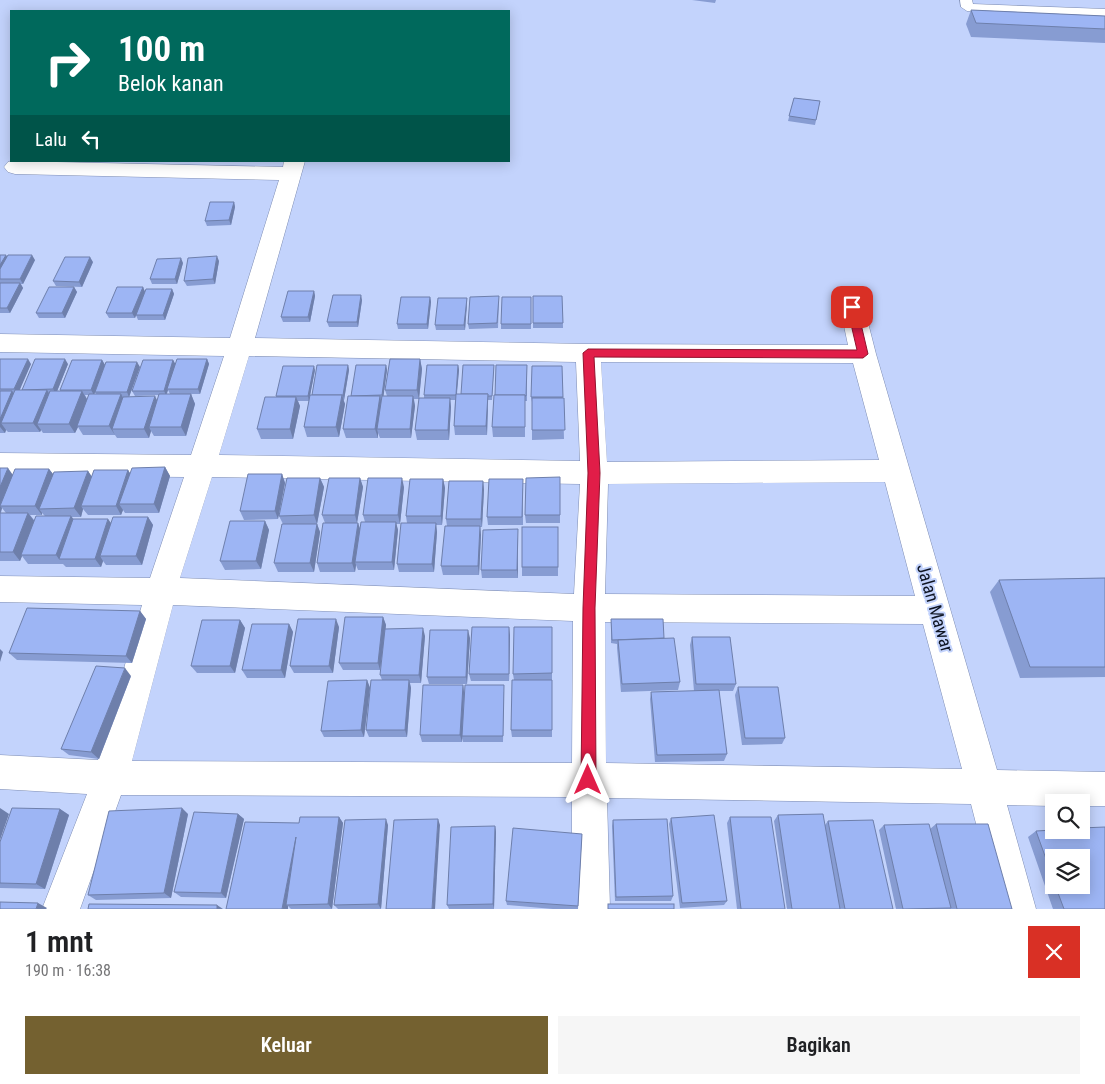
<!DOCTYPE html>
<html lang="id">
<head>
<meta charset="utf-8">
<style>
  :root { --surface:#fff; --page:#f6f6f6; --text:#202124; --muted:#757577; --accent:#746130 }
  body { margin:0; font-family:"Roboto Condensed",sans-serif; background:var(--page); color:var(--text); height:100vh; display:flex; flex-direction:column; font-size:19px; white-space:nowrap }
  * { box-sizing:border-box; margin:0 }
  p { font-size:16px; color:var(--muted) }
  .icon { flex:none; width:28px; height:28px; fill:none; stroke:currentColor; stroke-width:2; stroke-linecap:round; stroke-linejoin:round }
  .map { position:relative; height:909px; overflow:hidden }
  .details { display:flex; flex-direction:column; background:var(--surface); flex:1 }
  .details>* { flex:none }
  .guide { position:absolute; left:10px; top:10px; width:500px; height:152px; border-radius:0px; box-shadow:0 2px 12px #0003; background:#00695c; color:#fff; overflow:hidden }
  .tools { position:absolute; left:1045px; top:794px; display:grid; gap:10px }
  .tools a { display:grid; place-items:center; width:45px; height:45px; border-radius:0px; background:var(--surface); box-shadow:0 2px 12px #0003; font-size:25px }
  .pin { position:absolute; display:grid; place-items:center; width:42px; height:42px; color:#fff; margin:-21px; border-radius:10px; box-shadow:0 2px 8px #0006 }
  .me { position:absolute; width:55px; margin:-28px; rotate:0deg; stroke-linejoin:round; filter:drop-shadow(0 0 4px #0008) }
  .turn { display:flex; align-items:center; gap:18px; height:105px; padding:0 25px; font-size:22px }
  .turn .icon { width:65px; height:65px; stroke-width:2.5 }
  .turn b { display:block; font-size:35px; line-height:42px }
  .then { display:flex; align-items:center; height:48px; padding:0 25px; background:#0003; gap:10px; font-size:19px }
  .round { display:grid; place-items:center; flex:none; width:52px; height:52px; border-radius:0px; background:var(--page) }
  .summary { display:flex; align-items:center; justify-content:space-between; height:85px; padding:0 25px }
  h1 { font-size:30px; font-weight:600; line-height:38px }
  .action { display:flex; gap:10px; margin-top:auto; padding:10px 25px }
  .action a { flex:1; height:58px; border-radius:0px; background:var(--accent); color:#fff; font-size:20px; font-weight:600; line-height:58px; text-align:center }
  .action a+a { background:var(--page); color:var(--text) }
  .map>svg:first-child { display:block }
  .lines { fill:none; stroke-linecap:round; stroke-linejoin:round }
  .service-casing { stroke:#7e8db3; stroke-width:1 }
  .minor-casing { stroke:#7e8db3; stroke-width:1 }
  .service { fill:#fff; fill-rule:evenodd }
  .minor { fill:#fff; fill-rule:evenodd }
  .wall { fill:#879cd2; fill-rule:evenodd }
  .shaded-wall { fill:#6e7fab }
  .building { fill:#9db5f4; stroke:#6e7fab }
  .route { fill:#e11d48; stroke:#92132f }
  .labels { text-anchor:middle; stroke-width:4; stroke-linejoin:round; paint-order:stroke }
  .street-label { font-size:18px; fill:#0e1422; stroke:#c3d3fc }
</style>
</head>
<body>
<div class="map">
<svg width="1105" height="909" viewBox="0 0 1105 909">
  <rect width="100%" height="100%" fill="#c3d3fc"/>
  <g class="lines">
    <g class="service-casing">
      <path id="service" d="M960 0H972L973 4 1105 9V17L967 11 961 7Z"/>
    </g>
    <g class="minor-casing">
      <path id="minor" d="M12 161 283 167 284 161H305L255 338 588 344 848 345 840 307 843 301 852 298 861 301 864 307 876 354 997 770 1105 772V806H1081V802H1054V806L1007 805 1036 909H998L971 804 607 798 610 909H572V797L121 795 80 909H42L87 794 0 789V755L98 760 142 605 0 602V576L150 578 184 477 0 475V453L191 455 224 356 0 352V334L230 338 279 180 15 174 8 172 4 167 8 162ZM249 356 576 362 580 461 219 455ZM601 362 853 363 879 460 607 462ZM212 477 580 484 574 594 180 578ZM885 482 915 596 605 594 608 484ZM173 605 573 621 572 763 132 761ZM605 622 923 624 962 769 606 763Z"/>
    </g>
    <use href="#service" class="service"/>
    <use href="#minor" class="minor"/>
  </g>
  <g class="wall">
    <path d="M692 0H716L715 3Z"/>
    <path d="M971 10 1105 16V43L971 37 966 24Z"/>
    <path d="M794 98 820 101 815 125 788 121Z"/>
    <path d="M234 202 235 207 231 225 207 226 205 221Z"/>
    <path d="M0 255 7 257 35 260 23 284H21L23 288 10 313H0Z"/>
    <path d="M219 261 215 284 187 286 184 281Z"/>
    <path d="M93 262 82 287 56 286 53 281Z"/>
    <path d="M183 263 177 284H152L150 279Z"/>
    <path d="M74 287 77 292 65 318H39L36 313Z"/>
    <path d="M143 287 145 292 172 289 174 294 165 320H138L136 315 135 318H109L106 313Z"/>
    <path d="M314 291 315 296 310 322H283L281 317Z"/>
    <path d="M533 296H562L563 328H533Z"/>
    <path d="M430 297 431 302 428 329H398L397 324Z"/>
    <path d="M531 297V329H501V324Z"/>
    <path d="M467 298V303L465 330H436L435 325Z"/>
    <path d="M362 300 358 327H329L327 322Z"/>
    <path d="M499 302 498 328 469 329 468 324Z"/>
    <path d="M0 359 31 364 19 390H22L68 364 57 391H60V390L102 360 105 365 94 394H96L95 392 140 367 129 397 157 401 159 395 135 396 132 391 173 360 175 364 207 359 209 364 200 394H170L168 390 167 394H191L195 404 186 436H154L151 431 149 438H117L115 435H83L78 427 75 433H43L41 430 40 432H8L6 430 5 433H0ZM85 395H89L87 399Z"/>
    <path d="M420 359 422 369 419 399H414L415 406 411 438H380L378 433V438H346L343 429 351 396 386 365 387 370 383 396H387L385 390Z"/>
    <path d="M348 365 349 370 344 400H343L345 404 339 437H307L304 427 309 401H298L300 406 293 439H261L257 429 276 397V396L315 370 310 395H312Z"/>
    <path d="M458 365 459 370 457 394H461L494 365 492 400H488L487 435H455L454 426 455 400H450L451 407 449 440H417L415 430 424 398V395Z"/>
    <path d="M527 365V401H525V437H493L492 427 495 395Z"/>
    <path d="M562 366 564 439 532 440V402L531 397Z"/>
    <path d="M165 467 170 476 159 513H125L123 510 121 515H88L83 509 81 517H72L73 519 111 523 148 517 153 525 142 565H106L103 561 101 567H66L63 564H28L22 556 20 561H0V468L13 475 49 469 53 474 88 471 92 477 128 470 130 473ZM2 508 6 513H1ZM42 513 45 516 34 520 30 515H42Z"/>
    <path d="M282 474 285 483 278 519 244 520 240 511Z"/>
    <path d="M560 477V523H526L525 515Z"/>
    <path d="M320 478 324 487 317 524 320 532 314 572H278L274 563 283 524 279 516Z"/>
    <path d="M360 478 363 487 357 523H358L360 529 365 522 363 515 404 487 400 524H396L398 530 394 570H358L356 565 355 572H320L317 563 325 523 322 515Z"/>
    <path d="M443 479 445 488 442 525H436L437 532 434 572H399L397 564 407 523 406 516Z"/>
    <path d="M483 481 484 490 482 527H480L481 535 479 575H443L441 566 447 526 446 519Z"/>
    <path d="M523 488V525H488L487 517Z"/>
    <path d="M265 521 269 530 261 569 225 570 220 561Z"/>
    <path d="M558 527V576H522V567Z"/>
    <path d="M518 538V578H482L481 570Z"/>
    <path d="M1105 578V677L1020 678 990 592 999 580Z"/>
    <path d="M140 611 146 619 132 663 17 660 9 653Z"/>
    <path d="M383 617 386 625 380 670H343L339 663Z"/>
    <path d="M611 619 664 638 680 682 678 690 621 692 617 648V644L611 643Z"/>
    <path d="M240 620 245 628 235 673H197L191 666Z"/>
    <path d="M289 624 293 632 285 678H247L242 670Z"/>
    <path d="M339 627 333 673H294L290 666Z"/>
    <path d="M552 627V737H512L511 730 514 680 513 674Z"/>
    <path d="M510 635 509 681H471L469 674Z"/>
    <path d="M425 636 421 683H410L411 688 407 737H369L366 730 382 680 380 675Z"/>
    <path d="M692 637 736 684 733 691H719L727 754 724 761 655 762 650 699 651 692 694 691 690 645Z"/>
    <path d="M470 638 467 684H429L427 677Z"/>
    <path d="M131 676 99 759 69 755 61 749Z"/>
    <path d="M367 680 370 688 364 737H324L321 731Z"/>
    <path d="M463 685 464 692H504L503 742H463L462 738V742H422L420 735Z"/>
    <path d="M738 687 785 738 782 744 742 745 735 695Z"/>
    <path d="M60 809 69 815 45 889 0 888V842Z"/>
    <path d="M188 814 171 898 96 900 88 895Z"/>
    <path d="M238 814 244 819 226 898 181 897 174 892Z"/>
    <path d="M778 815 825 825 828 821 893 909H787L774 821Z"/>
    <path d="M339 817 343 823 332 909H291L288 906 226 909 299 823Z"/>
    <path d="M730 817 785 909H737L727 823Z"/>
    <path d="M671 818 727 901 724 905 680 908 669 824Z"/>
    <path d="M613 820 673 896 671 901H615L612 826Z"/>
    <path d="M936 824 1012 909H896L879 830 884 825 930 829Z"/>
    <path d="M388 825 381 909H338L334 905Z"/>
    <path d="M495 826 496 832 494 909H449L447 905Z"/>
    <path d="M1036 831 1105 909H1053L1028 837ZM1054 858 1081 885H1054Z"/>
    <path d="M582 834 578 909H553L507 905 506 901Z"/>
  </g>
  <g class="shaded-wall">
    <path d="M234 202 235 207 231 225 229 220Z"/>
    <path d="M6 255 9 260 0 276V265Z"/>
    <path d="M32 255 35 260 23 284 20 279Z"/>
    <path d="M217 256 219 261 215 284 213 279Z"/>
    <path d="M90 257 93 262 82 287 79 282Z"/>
    <path d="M181 258 183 263 177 284 175 279Z"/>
    <path d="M20 283 23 288 10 313 7 308Z"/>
    <path d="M74 287 77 292 65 318 62 313Z"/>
    <path d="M143 287 145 292 135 318 132 313Z"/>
    <path d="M172 289 174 294 165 320 163 315Z"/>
    <path d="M314 291 315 296 310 322 308 317Z"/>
    <path d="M361 295 362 300 358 327 357 322Z"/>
    <path d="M430 297 431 302 428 329 427 324Z"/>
    <path d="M467 298V303L465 330 464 325Z"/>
    <path d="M28 359 31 364 18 394 14 389Z"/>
    <path d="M65 359 68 364 56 394 53 389Z"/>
    <path d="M207 359 209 364 200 394 198 389Z"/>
    <path d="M420 359 422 369 419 399 417 390Z"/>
    <path d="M102 360 105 365 94 395 91 390Z"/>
    <path d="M173 360 176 365 167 389 168 390 166 395 164 391Z"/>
    <path d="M137 362 140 367 129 397 127 392Z"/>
    <path d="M348 365 349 370 344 400 343 395Z"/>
    <path d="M386 365 387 370 383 400 382 395Z"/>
    <path d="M458 365 459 370 456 400V395Z"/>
    <path d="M314 366 315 370 309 401 308 396Z"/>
    <path d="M47 390 53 400 37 424 41 430 40 432 33 423Z"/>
    <path d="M12 391 19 401 1 423 6 430 5 433 0 427V419Z"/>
    <path d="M82 391 88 401 77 426 78 427 75 433 69 424Z"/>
    <path d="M121 394 126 403 112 429 115 435 109 426Z"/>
    <path d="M191 394 195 404 186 436 181 427Z"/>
    <path d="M488 394V403L487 435 486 426Z"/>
    <path d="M342 395 345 404 339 437 336 427Z"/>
    <path d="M155 396 160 406 149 427 151 431 149 438 144 429Z"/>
    <path d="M380 396 382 406 377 429 378 433V438L375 429Z"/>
    <path d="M413 396 415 406 411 438 410 429Z"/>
    <path d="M296 397 300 406 293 439 290 429Z"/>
    <path d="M450 398 451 407 449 440 448 430Z"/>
    <path d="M165 467 170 476 159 513 154 504Z"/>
    <path d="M8 468 15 478 0 506 2 508 0 514V487Z"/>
    <path d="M49 469 56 478 39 509 42 513V515L35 506Z"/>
    <path d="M128 470 133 479 119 504 123 510 121 515 116 506Z"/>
    <path d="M88 471 94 480 81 506 83 509 81 517 74 508Z"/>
    <path d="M282 474 285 483 278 519 275 511Z"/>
    <path d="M320 478 324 487 317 524 314 515Z"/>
    <path d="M360 478 363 487 357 523 355 515Z"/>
    <path d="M402 478 404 487 400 524 398 515Z"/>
    <path d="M443 479 445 488 442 525 441 516Z"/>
    <path d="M483 481 484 490 482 527 481 519Z"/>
    <path d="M28 513 35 522 21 555 22 556 20 561 13 552Z"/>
    <path d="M71 516 77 524 59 559 56 555Z"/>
    <path d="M148 517 153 525 142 565 136 556Z"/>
    <path d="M108 519 114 527 100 556 103 561 101 567 95 559Z"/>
    <path d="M265 521 269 530 261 569 256 561Z"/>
    <path d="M396 522 398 530 394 570 392 562Z"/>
    <path d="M358 523 361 532 355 562 356 565 355 572 352 563Z"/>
    <path d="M436 523 437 532 434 572 432 564Z"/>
    <path d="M317 524 320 532 314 572 310 563Z"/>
    <path d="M480 526 481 535 479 575 478 566Z"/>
    <path d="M518 529V578L517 570Z"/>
    <path d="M140 611 146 619 132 663 126 656Z"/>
    <path d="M383 617 386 625 380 670 378 663Z"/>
    <path d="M336 619 339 627 333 673 329 666Z"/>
    <path d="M240 620 245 628 235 673 230 666Z"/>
    <path d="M289 624 293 632 285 678 281 670Z"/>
    <path d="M509 627 510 635 509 681Z"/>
    <path d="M423 628 425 636 421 683 419 675Z"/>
    <path d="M468 630 470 638 467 684 466 677Z"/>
    <path d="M0 649 3 652 0 662Z"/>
    <path d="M125 668 131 676 99 759 91 752Z"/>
    <path d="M367 680 370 688 364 737 361 730Z"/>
    <path d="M409 680 411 688 407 737 405 730Z"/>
    <path d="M463 685 464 692 462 742 460 735Z"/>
    <path d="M0 808 9 814 0 840Z"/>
    <path d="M182 808 188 814 171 898 164 893Z"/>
    <path d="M60 809 69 815 45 889 36 884Z"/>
    <path d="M238 814 244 819 226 898 221 893Z"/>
    <path d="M339 817 343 823 332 909 328 904Z"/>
    <path d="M386 819 388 825 381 909 378 904Z"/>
    <path d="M438 819 440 825 435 909H432Z"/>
    <path d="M495 826 496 832 494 909 493 904Z"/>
    <path d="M296 837 286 905 288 906V909H282Z"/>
    <path d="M38 903 47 908 46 909H36Z"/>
    <path d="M217 905 223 909H217Z"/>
  </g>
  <g class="building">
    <path d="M971 10 1105 16V29L976 23Z"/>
    <path d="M794 98 820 101 816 120 789 116Z"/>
    <path d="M210 202H234L229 220 205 221Z"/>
    <path d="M0 255H6L0 265Z"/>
    <path d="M8 255H32L20 279H0V269Z"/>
    <path d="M217 256 213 279 184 281 188 258Z"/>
    <path d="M65 257H90L79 282 53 281Z"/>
    <path d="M181 258 175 279H150L157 259Z"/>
    <path d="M0 283H20L7 308H0Z"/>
    <path d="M49 287H74L62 313H36Z"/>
    <path d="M117 287H143L132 313H106Z"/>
    <path d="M146 289H172L163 315H136Z"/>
    <path d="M288 291H314L308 317H281Z"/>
    <path d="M333 295H361L357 322H327Z"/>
    <path d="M499 296 497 323 468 324 470 297Z"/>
    <path d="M533 296H562L563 323H533Z"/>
    <path d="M401 297H430L427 324H397Z"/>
    <path d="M502 297H531V324H501Z"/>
    <path d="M438 298H467L464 325H435Z"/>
    <path d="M0 359H28L14 389H0Z"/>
    <path d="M35 359H65L53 389 22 390Z"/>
    <path d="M177 359H207L198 389H167Z"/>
    <path d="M390 359H420L417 390H385Z"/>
    <path d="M72 360H102L91 390H60Z"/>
    <path d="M143 360H173L164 391H132Z"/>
    <path d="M106 362H137L127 392H95Z"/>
    <path d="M317 365H348L343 395H312Z"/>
    <path d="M356 365H386L382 395 351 396Z"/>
    <path d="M427 365H458L456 395H424Z"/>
    <path d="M463 365H494L492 396H487L488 394H461Z"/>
    <path d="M496 365H527L526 396H525V395H495Z"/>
    <path d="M283 366H314L308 396H276Z"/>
    <path d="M532 366H562L563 397H531Z"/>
    <path d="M15 390H47L33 423H1Z"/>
    <path d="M0 391H12L0 419Z"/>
    <path d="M50 391H82L69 424H37Z"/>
    <path d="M89 394H121L109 426H77Z"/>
    <path d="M159 394H191L181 427H149Z"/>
    <path d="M456 394H488L486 426H454Z"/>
    <path d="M310 395H342L336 427H304Z"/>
    <path d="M494 395H525V427H492Z"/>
    <path d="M155 396 144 429H112L123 397Z"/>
    <path d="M348 396H380L375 429H343Z"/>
    <path d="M382 396H413L410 429H377Z"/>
    <path d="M265 397H296L290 429H257Z"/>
    <path d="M419 398H450L448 430H415Z"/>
    <path d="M532 398H564L565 430H532Z"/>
    <path d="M165 467 154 504H119L132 468Z"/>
    <path d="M0 468H8L0 487Z"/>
    <path d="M15 469H49L35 506H0Z"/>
    <path d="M94 470H128L116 506H81Z"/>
    <path d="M88 471 74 508 39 509 54 472Z"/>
    <path d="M248 474H282L275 511H240Z"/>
    <path d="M560 477V515H525L526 478Z"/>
    <path d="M287 478H320L314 515 279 516Z"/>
    <path d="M329 478H360L355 515H322Z"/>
    <path d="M368 478H402L398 515H363Z"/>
    <path d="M410 479H443L441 516H406Z"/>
    <path d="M489 479H523L522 517H487Z"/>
    <path d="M449 481H483L481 519H446Z"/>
    <path d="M0 513H28L13 552H0Z"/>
    <path d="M36 516H71L56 555H21Z"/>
    <path d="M113 517H148L136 556H100Z"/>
    <path d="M73 519H108L95 559H59Z"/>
    <path d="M230 521H265L256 561H220Z"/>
    <path d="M361 522H396L392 562H355Z"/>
    <path d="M323 523H358L352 563H317Z"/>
    <path d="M401 523H436L432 564H397Z"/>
    <path d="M282 524H317L310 563H274Z"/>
    <path d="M445 526H480L478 566H441Z"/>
    <rect x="522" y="527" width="36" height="40"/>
    <path d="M518 529 517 570H481L483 530Z"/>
    <path d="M1105 578V667H1030L999 580Z"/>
    <path d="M27 608 140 611 126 656 9 653Z"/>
    <path d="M345 617H383L378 663H339Z"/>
    <path d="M298 619H336L329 666H290Z"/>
    <path d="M611 619H663L664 638 612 640Z"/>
    <path d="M202 620H240L230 666H191Z"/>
    <path d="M252 624H289L281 670H242Z"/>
    <path d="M472 627H509V674H469Z"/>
    <path d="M514 627H552V673L513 674Z"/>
    <path d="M423 628 419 675H380L385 629Z"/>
    <path d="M430 630H468L466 677H427Z"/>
    <path d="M692 637H730L736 684H696Z"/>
    <path d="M674 638 680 682 622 684 618 640Z"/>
    <path d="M96 666 125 668 91 752 61 749Z"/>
    <path d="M367 680 361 730 321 731 328 681Z"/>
    <path d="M371 680H409L405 730H366Z"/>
    <path d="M512 680H552V730H511Z"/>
    <path d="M423 685H463L460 735H420Z"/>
    <path d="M465 685H504L503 736H462Z"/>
    <path d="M738 687H778L785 738H745Z"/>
    <path d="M719 690 727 754 657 755 651 692Z"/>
    <path d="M12 808 60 809 36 884 0 883V842Z"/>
    <path d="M182 808 164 893 88 895 109 811Z"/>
    <path d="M194 812 238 814 221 893 174 892Z"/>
    <path d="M823 814 840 909H792L778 815Z"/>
    <path d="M714 815 727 901 682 903 671 818Z"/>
    <path d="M300 817H339L328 904 286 905 296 837 282 909H226L245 822 299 823Z"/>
    <path d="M730 817H771L785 909H741Z"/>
    <path d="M386 819 378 904 334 905 345 820Z"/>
    <path d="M438 819 432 909H386L394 820Z"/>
    <path d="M667 819 673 896 616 897 613 820Z"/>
    <path d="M873 820 893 909H845L828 821Z"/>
    <path d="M929 824 951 908 903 909 884 825Z"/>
    <path d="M936 824H988L1012 909H957Z"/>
    <path d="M495 826 493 904 447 905 451 827Z"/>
    <path d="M1105 827V909H1064L1055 885H1081V858H1054V881L1036 831 1054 830H1081V828Z"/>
    <path d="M513 828 582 834 578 906 506 901Z"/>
    <path d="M0 902 38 903 36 909H0Z"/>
    <path d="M89 904 217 905V909H88Z"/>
    <rect x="608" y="904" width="66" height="5"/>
  </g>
  <path class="route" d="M852 303 857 307 868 354 863 358 594 357 600 473 595 608 596 780 594 785 588 787 583 785 581 780 583 608 588 473 583 353 588 349 857 350 847 307Z"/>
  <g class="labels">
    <g class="street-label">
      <text transform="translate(935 608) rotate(74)" y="6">Jalan Mawar</text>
    </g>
  </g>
</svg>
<div class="tools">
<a><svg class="icon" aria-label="search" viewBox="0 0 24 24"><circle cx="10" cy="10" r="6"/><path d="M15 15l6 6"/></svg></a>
<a><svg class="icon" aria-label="layers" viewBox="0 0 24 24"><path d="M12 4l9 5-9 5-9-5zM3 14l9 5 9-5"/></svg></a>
</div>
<div class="pin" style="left:852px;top:307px;background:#d93025"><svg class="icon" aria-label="arrive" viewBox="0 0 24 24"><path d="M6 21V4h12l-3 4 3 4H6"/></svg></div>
<svg class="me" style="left:588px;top:780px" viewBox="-20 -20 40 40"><path d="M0-17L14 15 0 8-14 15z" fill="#e11d48" stroke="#fff" stroke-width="4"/></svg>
<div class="guide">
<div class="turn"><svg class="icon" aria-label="right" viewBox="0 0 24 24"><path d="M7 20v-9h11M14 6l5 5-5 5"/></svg><div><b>100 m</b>Belok kanan</div></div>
<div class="then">Lalu<svg class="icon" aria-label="left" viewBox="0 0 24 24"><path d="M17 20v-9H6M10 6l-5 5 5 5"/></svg></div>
</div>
</div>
<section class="details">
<div class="summary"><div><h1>1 mnt</h1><p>190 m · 16:38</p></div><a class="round" style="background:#d93025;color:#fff"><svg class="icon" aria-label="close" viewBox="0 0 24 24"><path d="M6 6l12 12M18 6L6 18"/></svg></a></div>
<div class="action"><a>Keluar</a><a>Bagikan</a></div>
</section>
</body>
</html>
